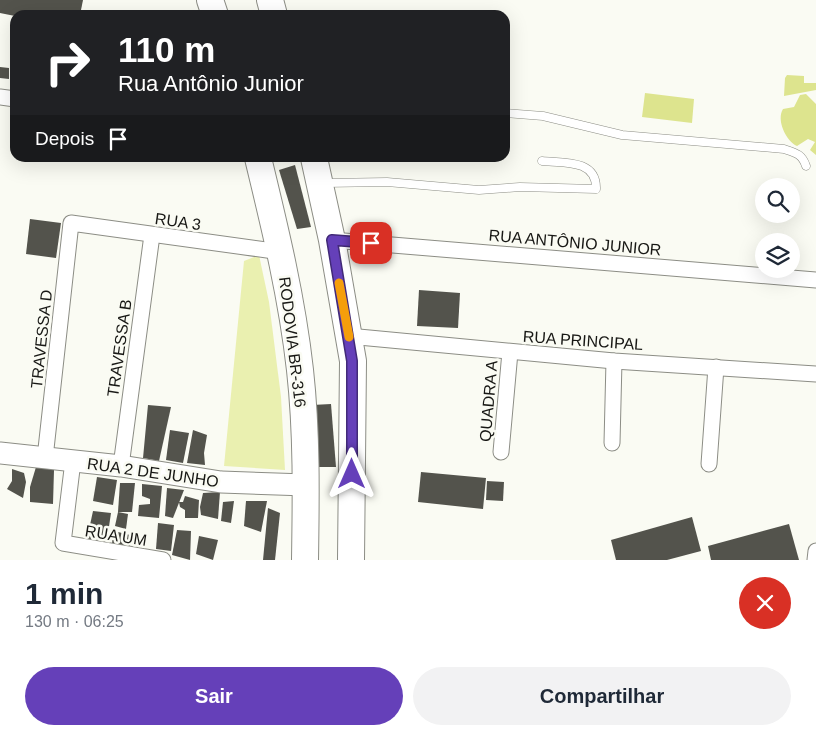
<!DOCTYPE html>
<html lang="pt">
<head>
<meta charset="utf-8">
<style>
  :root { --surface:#fff; --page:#f2f2f3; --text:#1f2937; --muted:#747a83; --accent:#6540b9 }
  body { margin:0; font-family:Helvetica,sans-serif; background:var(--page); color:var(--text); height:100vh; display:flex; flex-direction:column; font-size:19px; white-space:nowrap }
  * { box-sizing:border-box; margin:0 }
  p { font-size:16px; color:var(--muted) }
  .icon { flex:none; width:28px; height:28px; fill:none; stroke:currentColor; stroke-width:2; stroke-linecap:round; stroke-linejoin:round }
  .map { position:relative; height:560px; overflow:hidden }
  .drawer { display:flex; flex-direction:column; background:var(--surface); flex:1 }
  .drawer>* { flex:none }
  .top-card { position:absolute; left:10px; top:10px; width:500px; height:152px; border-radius:15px; box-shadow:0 5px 20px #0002; background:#202124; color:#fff; overflow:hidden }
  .tools { position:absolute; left:755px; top:178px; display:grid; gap:10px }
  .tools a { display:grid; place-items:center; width:45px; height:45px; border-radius:50%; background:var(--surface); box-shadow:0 5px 20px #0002; font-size:25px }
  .pin { position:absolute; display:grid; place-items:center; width:42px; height:42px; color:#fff; margin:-21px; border-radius:10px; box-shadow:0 2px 8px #0006 }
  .me { position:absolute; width:55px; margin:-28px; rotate:0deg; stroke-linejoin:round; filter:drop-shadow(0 0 4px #0008) }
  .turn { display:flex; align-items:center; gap:18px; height:105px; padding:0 25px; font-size:22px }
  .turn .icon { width:65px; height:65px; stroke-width:2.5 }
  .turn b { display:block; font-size:35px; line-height:42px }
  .then { display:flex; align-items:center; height:48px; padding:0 25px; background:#0003; gap:10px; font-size:19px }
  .round { display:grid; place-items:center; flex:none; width:52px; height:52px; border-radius:26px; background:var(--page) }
  .head { display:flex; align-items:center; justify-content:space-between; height:85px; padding:0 25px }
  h1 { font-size:30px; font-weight:700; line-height:38px }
  .action { display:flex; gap:10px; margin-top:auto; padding:10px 25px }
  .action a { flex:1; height:58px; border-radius:30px; background:var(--accent); color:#fff; font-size:20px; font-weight:700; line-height:58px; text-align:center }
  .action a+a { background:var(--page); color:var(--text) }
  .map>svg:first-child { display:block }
  .green { fill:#eaf0b0 }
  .water { fill:#dde48e }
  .building { fill:#53534c }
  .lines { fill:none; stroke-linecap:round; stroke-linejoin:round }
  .lane-casing { stroke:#8c8d85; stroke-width:9 }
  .street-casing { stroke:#8c8d85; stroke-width:17 }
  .secondary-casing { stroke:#8c8d85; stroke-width:23 }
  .highway-casing { stroke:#8c8d85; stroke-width:28 }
  .lane { stroke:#fff; stroke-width:8 }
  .street { stroke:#fff; stroke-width:15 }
  .secondary { stroke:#fff; stroke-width:21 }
  .highway { stroke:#fff; stroke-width:26 }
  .route-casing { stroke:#422a78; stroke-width:12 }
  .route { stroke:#6540b9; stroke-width:9 }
  .slow { stroke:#f59e0b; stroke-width:9 }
  .labels { text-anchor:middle; stroke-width:5; stroke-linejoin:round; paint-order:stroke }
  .street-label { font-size:16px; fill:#181815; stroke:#fafbf3 }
</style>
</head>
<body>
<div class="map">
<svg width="816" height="560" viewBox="0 0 816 560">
  <rect width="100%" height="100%" fill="#fafbf3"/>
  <path class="green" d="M259 255 269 302 281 397 285 470 224 466 244 261Z"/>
  <g class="water">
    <path d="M787 75 804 76V83H816V90L784 96 785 78Z"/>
    <path d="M645 93 694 99 692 123 642 117Z"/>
    <path d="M806 94 816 104V155L810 150 815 142 808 139 797 146C786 141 776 120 783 109L794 107 800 95Z"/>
  </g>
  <g class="building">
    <path d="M0 0H83L80 15 15 16 0 13Z"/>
    <path d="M0 67 9 68V79L0 78Z"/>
    <path d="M295 165 311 227 297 229 279 170Z"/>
    <path d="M30 219 61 223 56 258 26 254Z"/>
    <path d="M419 290 460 293 458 328 417 326Z"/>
    <path d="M331 404 336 467H318L312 405Z"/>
    <path d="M148 405 171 407 159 461 143 458Z"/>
    <path d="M170 430 189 433 183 463 166 460Z"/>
    <path d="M193 430 207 435 204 453 205 465 187 463Z"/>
    <path d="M36 467 54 470 53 504 30 502V487Z"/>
    <path d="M12 469 24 473 26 482 23 498 7 489 12 481Z"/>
    <path d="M421 472 486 478 483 509 418 502Z"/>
    <path d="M97 477 117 480 113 505 93 501Z"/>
    <path d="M487 481 504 482 503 501 486 500Z"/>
    <path d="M120 483H135L132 512H118Z"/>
    <path d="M142 484 162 486 159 518 138 516 139 505 150 504V499L142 496Z"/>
    <path d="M167 488 184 490 173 518 165 516Z"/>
    <path d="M220 492 218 519 201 515 200 507 203 493Z"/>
    <path d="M185 496 199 500 198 518H185V510L180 507 179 502H183Z"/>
    <path d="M234 501 231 523 221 521 223 502Z"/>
    <path d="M246 501H267L261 532 244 526Z"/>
    <path d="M268 508 280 513 275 560H263Z"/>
    <path d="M93 511 111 513 107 540 87 539Z"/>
    <path d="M118 512 128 514 126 529 115 526Z"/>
    <path d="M692 517 701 551 667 560H616L611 540Z"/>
    <path d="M158 523 174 525 171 551 156 549Z"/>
    <path d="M789 524 799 560H711L708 546Z"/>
    <path d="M177 530 191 531 190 560 172 555Z"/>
    <path d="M114 531 130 535V547L112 543Z"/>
    <path d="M199 536 218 540 213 560 196 554Z"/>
  </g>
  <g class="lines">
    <g class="lane-casing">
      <g id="lane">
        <path d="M505 113 543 116 622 135 784 149C796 153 802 154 806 166"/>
        <path d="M324 183 387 182 479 190 520 187 596 189C597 159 563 163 542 161"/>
      </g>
    </g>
    <g class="street-casing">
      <g id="street">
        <path d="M0 97 15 99"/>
        <path d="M332 240 816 280"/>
        <path d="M348 336 614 361 816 374"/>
        <path d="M612 443 614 361"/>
        <path d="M501 452 510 352"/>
        <path d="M45 458 71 223 281 252"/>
        <path d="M73 461 63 543 163 560"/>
        <path d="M709 464 716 367"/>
        <path d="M121 466 152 235"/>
        <path d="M815 560 816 551"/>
      </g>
    </g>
    <g class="secondary-casing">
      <path id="secondary" d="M0 453 121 466 221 482 306 485"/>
    </g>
    <g class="highway-casing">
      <g id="highway">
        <path d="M210 0 215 15"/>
        <path d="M270 0 274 15"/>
        <path d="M258 158C275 228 292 298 300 370 307 433 306 497 305 560"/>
        <path d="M314 158 332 240 353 361 351 560"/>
      </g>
    </g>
    <use href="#lane" class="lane"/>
    <use href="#street" class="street"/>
    <use href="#secondary" class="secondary"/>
    <use href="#highway" class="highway"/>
  </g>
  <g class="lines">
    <g class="route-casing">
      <path id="route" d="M352 474V361L332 240 371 243"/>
    </g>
    <use href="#route" class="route"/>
    <path class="slow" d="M339 283 349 337"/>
  </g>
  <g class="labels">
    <g class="street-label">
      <text transform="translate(178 221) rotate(8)" y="6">RUA 3</text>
      <text transform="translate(575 242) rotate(5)" y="6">RUA ANTÔNIO JUNIOR</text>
      <text transform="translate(41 339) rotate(-84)" y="6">TRAVESSA D</text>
      <text transform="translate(583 340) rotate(4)" y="6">RUA PRINCIPAL</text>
      <text transform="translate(293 342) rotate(83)" y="6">RODOVIA BR-316</text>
      <text transform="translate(119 348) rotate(-82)" y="6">TRAVESSA B</text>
      <text transform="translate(488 401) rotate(-85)" y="6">QUADRA A</text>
      <text transform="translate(153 472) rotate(8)" y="6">RUA 2 DE JUNHO</text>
      <text transform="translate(116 535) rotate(9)" y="6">RUA UM</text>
    </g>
  </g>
</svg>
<div class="tools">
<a><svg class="icon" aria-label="search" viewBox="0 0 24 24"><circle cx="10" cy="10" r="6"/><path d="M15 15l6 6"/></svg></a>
<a><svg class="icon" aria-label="layers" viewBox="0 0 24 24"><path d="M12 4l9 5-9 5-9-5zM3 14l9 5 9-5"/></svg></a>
</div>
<div class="pin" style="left:371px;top:243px;background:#d93025"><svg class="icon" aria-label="arrive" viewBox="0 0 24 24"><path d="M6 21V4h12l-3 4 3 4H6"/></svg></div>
<svg class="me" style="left:352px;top:474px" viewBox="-20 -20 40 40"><path d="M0-17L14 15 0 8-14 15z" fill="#6540b9" stroke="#fff" stroke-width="4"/></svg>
<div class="top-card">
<div class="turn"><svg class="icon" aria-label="right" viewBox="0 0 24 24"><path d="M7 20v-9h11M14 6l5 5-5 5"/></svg><div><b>110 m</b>Rua Antônio Junior</div></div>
<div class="then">Depois<svg class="icon" aria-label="arrive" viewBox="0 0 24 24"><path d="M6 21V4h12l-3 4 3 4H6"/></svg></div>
</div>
</div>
<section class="drawer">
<div class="head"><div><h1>1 min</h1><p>130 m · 06:25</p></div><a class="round" style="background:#d93025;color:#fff"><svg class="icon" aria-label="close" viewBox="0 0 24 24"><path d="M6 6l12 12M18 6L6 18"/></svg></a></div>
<div class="action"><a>Sair</a><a>Compartilhar</a></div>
</section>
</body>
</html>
